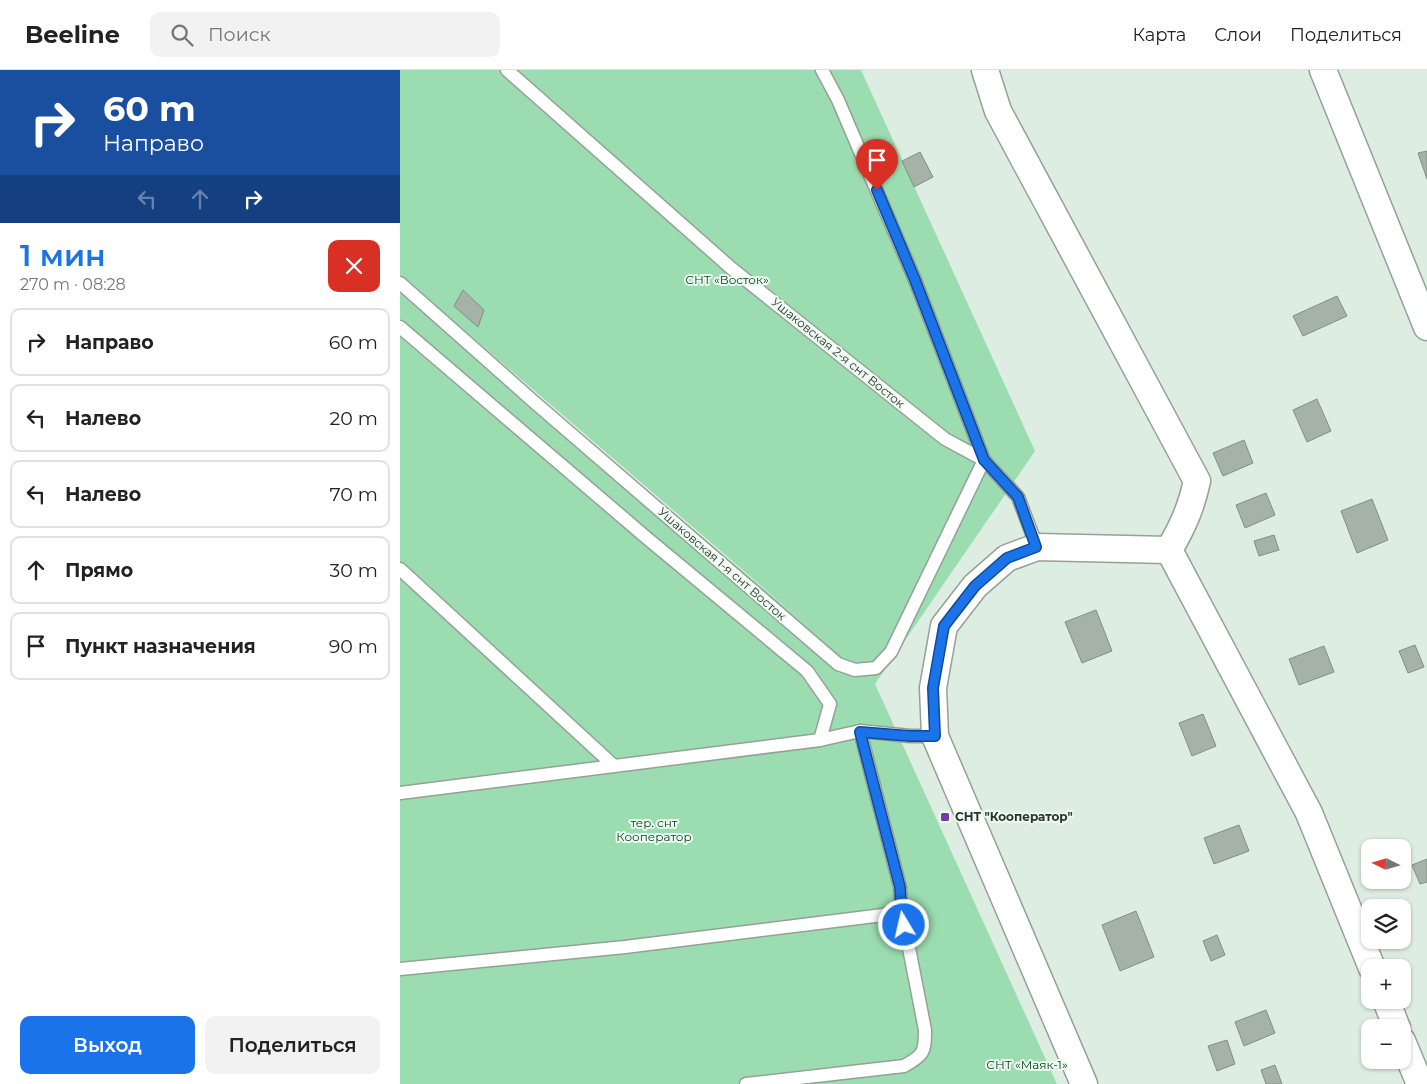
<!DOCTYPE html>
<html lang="ru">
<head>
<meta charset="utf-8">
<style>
  :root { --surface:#fff; --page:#f2f2f2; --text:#222; --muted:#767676; --line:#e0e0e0; --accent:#1a73e8 }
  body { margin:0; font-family:Montserrat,sans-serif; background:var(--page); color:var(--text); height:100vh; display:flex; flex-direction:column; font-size:19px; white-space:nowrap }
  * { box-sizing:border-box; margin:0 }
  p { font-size:16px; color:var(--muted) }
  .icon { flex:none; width:28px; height:28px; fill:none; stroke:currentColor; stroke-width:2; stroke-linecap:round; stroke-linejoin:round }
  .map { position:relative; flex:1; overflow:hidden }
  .side { display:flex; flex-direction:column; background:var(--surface); width:400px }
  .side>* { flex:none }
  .banner { background:#1a4fa0; color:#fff; overflow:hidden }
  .needle { width:32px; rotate:275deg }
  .buttons { position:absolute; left:961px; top:769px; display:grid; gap:10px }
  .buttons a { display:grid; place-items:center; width:50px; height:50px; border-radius:10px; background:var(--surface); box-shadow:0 1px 4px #0004; font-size:25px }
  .pin { position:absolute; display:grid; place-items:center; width:42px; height:42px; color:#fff; margin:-51px -21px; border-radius:50% 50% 50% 0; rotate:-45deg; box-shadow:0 0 5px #0007 }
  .pin .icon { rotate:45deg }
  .me { position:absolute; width:55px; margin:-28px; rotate:351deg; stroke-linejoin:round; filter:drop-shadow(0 0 4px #0008) }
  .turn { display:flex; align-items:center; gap:18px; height:105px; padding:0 20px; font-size:22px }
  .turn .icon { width:65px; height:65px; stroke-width:2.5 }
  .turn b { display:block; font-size:35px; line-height:42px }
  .lanes { display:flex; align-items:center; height:48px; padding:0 20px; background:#0003; justify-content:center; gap:25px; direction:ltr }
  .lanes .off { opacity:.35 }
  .round { display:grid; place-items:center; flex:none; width:52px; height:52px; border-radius:10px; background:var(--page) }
  .overview { display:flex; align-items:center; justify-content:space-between; height:85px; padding:0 20px }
  h1 { font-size:30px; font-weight:600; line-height:38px; color:var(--accent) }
  .button { display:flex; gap:10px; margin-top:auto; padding:10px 20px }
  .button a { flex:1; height:58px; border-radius:10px; background:var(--accent); color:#fff; font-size:20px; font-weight:600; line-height:58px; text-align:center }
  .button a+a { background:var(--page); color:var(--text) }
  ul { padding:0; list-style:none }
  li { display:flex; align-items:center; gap:15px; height:68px; margin:0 10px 8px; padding:0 10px; border:2px solid var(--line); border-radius:10px }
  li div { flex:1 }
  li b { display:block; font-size:19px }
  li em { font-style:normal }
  header { display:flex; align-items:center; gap:30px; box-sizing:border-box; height:70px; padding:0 25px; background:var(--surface); border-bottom:1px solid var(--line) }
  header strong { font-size:24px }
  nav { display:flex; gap:28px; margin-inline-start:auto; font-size:18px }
  .search { width:350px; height:45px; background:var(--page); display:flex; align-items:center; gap:12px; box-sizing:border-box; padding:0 18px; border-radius:10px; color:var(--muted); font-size:19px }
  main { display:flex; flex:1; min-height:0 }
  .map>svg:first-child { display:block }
  .green { fill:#9bddb0 }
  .building { fill:#a4b2a8; stroke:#828f85 }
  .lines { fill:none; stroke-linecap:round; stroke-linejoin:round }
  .service-casing { stroke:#94a197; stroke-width:15 }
  .minor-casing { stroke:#94a197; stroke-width:29 }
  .service { stroke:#fff; stroke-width:12 }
  .minor { stroke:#fff; stroke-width:26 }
  .route-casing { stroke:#114b97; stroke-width:12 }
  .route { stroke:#1a73e8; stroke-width:9 }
  .poi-dot { fill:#7539ae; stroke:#ecfaef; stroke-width:2 }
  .labels { text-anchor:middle; stroke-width:4; stroke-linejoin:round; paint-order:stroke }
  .park-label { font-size:12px; fill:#013c1e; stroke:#ecfaef }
  .street-label { font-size:12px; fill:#2d332f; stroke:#ecfaef }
  .poi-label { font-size:12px; font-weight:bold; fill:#2d332f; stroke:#ecfaef; text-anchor:start }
</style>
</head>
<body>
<header>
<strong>Beeline</strong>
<div class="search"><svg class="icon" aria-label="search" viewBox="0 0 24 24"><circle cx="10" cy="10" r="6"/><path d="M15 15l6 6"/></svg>Поиск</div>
<nav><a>Карта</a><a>Слои</a><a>Поделиться</a></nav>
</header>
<main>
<section class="side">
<div class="banner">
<div class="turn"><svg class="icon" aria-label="right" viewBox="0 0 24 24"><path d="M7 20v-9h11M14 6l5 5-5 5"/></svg><div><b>60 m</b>Направо</div></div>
<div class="lanes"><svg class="icon off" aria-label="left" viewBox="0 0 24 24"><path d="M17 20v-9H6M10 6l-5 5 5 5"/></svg><svg class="icon off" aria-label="ahead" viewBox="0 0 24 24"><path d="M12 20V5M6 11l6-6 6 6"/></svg><svg class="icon" aria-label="right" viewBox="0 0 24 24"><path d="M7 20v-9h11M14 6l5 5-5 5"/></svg></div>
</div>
<div class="overview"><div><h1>1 мин</h1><p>270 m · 08:28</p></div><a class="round" style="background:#d93025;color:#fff"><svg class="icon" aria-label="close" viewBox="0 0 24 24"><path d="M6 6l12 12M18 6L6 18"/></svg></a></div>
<ul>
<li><svg class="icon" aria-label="right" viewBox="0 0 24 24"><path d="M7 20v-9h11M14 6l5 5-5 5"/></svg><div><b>Направо</b></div><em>60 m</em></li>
<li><svg class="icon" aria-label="left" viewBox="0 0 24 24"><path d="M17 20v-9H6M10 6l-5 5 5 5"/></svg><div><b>Налево</b></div><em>20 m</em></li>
<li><svg class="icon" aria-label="left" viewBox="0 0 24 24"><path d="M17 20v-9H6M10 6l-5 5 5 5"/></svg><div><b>Налево</b></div><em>70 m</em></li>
<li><svg class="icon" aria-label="ahead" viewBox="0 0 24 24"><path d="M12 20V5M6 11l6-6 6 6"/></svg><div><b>Прямо</b></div><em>30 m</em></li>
<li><svg class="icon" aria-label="arrive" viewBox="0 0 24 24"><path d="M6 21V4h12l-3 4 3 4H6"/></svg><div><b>Пункт назначения</b></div><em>90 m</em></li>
</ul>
<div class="button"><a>Выход</a><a>Поделиться</a></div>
</section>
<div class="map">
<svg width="1027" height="1014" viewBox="0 0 1027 1014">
  <rect width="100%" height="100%" fill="#deede2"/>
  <path class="green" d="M0 0H461L635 381 475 614 657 1014H0V212L409 557 0 205Z"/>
  <g class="building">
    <path d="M1027 81V109L1018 83Z"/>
    <path d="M520 82 533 107 514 117 502 91Z"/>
    <path d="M63 220 84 240 78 257 54 236Z"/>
    <path d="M937 226 947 246 903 266 893 246Z"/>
    <path d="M917 329 931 361 907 372 893 340Z"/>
    <path d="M844 370 853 393 823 406 813 383Z"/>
    <path d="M866 423 875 445 845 458 836 435Z"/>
    <path d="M972 429 988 470 957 483 941 441Z"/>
    <path d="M874 465 879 480 859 486 854 471Z"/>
    <path d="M696 540 712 581 682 593 665 552Z"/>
    <path d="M1015 575 1024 597 1008 603 999 581Z"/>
    <path d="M924 576 934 602 899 615 889 589Z"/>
    <path d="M803 644 816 676 792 686 779 653Z"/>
    <path d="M839 755 849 781 814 794 804 768Z"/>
    <path d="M1027 789V812L1020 814 1012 795Z"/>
    <path d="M736 841 754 887 720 901 702 855Z"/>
    <path d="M817 865 825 885 811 891 803 871Z"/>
    <path d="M866 940 875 963 844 976 835 952Z"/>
    <path d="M827 970 835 994 817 1001 808 976Z"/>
    <path d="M875 995 882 1014H866L861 1000Z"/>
  </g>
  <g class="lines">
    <g class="service-casing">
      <g id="service">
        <path d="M107 0 331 198 545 369 584 390 618 427 637 477"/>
        <path d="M0 213 133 331 438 594 455 600 476 598 491 582 584 390 515 210 438 30 422 0"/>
        <path d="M0 257 248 469 407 601 430 634 420 670"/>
        <path d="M0 499 213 695"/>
        <path d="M0 723 420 670 460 661 510 666H535"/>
        <path d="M0 899 225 877 483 845 501 837 500 817 460 661"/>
        <path d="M346 1014 504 996C524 985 525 982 525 960L501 837"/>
      </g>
    </g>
    <g class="minor-casing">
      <g id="minor">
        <path d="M585 0 598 41 797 411C791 438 783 456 769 480L637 477 607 488 575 516 544 556 533 618 535 666 684 1014"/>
        <path d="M923 0 1027 257"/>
        <path d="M769 480 909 743 972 898"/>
        <path d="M986 930 997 958"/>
        <path d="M1002 971 1020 1014"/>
      </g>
    </g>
    <use href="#service" class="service"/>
    <use href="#minor" class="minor"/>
  </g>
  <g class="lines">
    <g class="route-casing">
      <path id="route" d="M477 120 515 210 584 390 618 427 636 477 607 488 575 516 544 556 533 618 535 666H510L460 662 500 817 501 837 504 855"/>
    </g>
    <use href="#route" class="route"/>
  </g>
  <rect class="poi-dot" x="540" y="742" width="10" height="10" rx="2.5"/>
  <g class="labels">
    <g class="park-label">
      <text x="327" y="214">СНТ «Восток»</text>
      <text x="254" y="757">тер. снт<tspan x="254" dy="14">Кооператор</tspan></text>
      <text x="627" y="999">СНТ «Маяк-1»</text>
    </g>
    <g class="street-label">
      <text transform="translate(438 283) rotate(39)" y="4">Ушаковская 2-я снт Восток</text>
      <text transform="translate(322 494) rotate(41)" y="4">Ушаковская 1-я снт Восток</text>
    </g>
    <g class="poi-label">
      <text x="555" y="751">СНТ "Кооператор"</text>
    </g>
  </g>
</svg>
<div class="buttons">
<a><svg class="needle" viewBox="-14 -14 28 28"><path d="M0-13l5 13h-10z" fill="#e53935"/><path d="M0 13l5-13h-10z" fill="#767676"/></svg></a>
<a><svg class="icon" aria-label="layers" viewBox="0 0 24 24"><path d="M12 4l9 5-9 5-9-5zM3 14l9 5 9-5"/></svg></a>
<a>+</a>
<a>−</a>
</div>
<div class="pin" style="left:477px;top:120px;background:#d93025"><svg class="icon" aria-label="arrive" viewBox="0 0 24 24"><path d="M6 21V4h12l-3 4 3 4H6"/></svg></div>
<svg class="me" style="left:504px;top:855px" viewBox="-20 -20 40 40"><circle r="17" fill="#1a73e8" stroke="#fff" stroke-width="3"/><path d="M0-11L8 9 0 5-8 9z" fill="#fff"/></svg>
</div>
</main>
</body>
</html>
